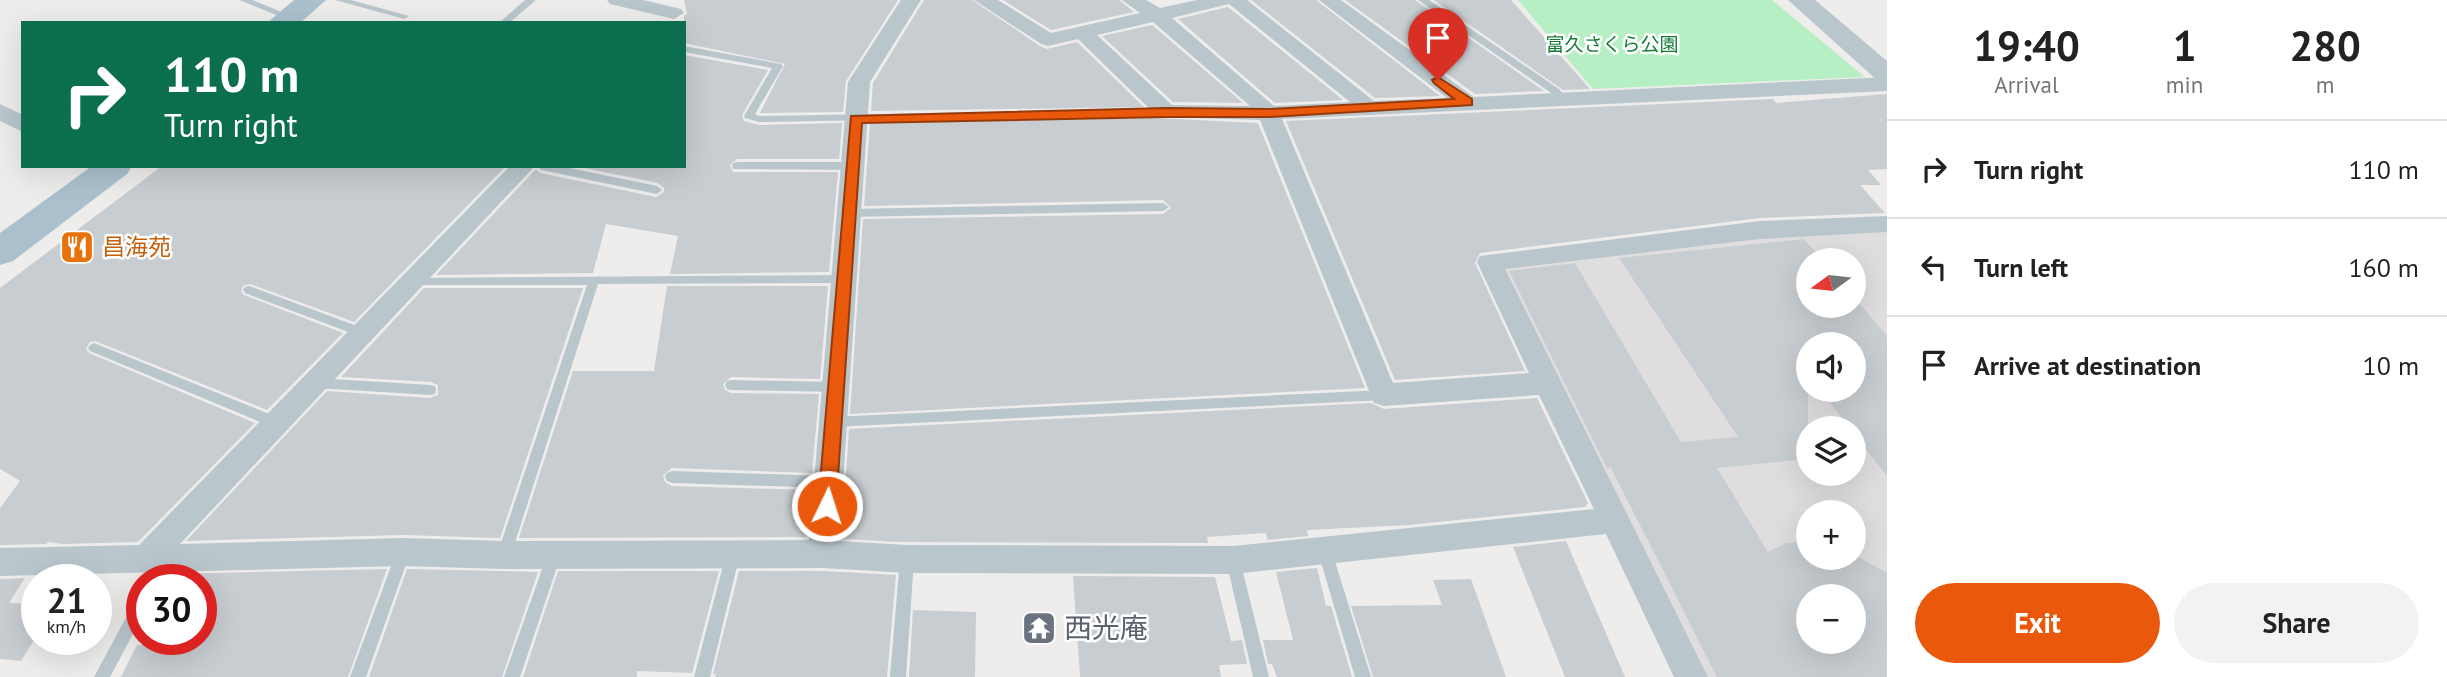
<!DOCTYPE html>
<html lang="en">
<head>
<meta charset="utf-8">
<style>
  :root { --surface:#fff; --page:#f2f2f2; --text:#222; --muted:#767676; --line:#e0e0e0; --accent:#ea580c }
  body { margin:0; font-family:"PT Sans","Noto Sans JP",sans-serif; background:var(--page); color:var(--text); height:100vh; display:flex; flex-direction:column; font-size:26px; white-space:nowrap }
  * { box-sizing:border-box; margin:0 }
  p { font-size:23px; color:var(--muted) }
  .icon { flex:none; width:38px; height:38px; fill:none; stroke:currentColor; stroke-width:2; stroke-linecap:round; stroke-linejoin:round }
  .map { position:relative; flex:1; overflow:hidden }
  .details { display:flex; flex-direction:column; background:var(--surface); width:560px }
  .details>* { flex:none }
  .hud { position:absolute; left:21px; top:21px; width:665px; height:147px; border-radius:0px; box-shadow:0 7px 28px #0002; background:#0b6e4f; color:#fff; overflow:hidden }
  .needle { width:46px; rotate:255deg }
  .fabs { position:absolute; left:1796px; top:248px; display:grid; gap:14px }
  .fabs a { display:grid; place-items:center; width:70px; height:70px; border-radius:50%; background:var(--surface); box-shadow:0 7px 28px #0002; font-size:35px }
  .speed { position:absolute; left:21px; top:564px; display:flex; gap:14px; font-size:35px; font-weight:700; text-align:center }
  .speed>* { display:grid; place-content:center; width:91px; height:91px; border-radius:50%; background:var(--surface); box-shadow:0 7px 28px #0002; line-height:1 }
  .speed small { font-size:18px; font-weight:400 }
  .speed .limit { border:10px solid #d22; background:#fff; color:#111 }
  .pin { position:absolute; display:grid; place-items:center; width:60px; height:60px; color:#fff; margin:-72px -30px; border-radius:50% 50% 50% 0; rotate:-45deg; box-shadow:0 0 7px #0007 }
  .pin .icon { rotate:45deg }
  .me { position:absolute; width:77px; margin:-38px; rotate:4deg; stroke-linejoin:round; filter:drop-shadow(0 0 5px #0008) }
  .turn { display:flex; align-items:center; gap:24px; height:147px; padding:0 28px; font-size:32px }
  .turn .icon { width:91px; height:91px; stroke-width:2.5 }
  .turn b { display:block; font-size:49px; line-height:60px }
  .eta { display:flex; justify-content:space-evenly; align-items:center; height:119px; text-align:center }
  .eta b { font-size:42px; font-weight:700; line-height:49px }
  .button { display:flex; gap:14px; margin-top:auto; padding:14px 28px }
  .button a { flex:1; height:80px; border-radius:42px; background:var(--accent); color:#fff; font-size:28px; font-weight:700; line-height:80px; text-align:center }
  .button a+a { background:var(--page); color:var(--text) }
  ul { padding:0; list-style:none }
  li { display:flex; align-items:center; gap:21px; height:98px; padding:0 28px; border-top:2px solid var(--line) }
  li div { flex:1 }
  li b { display:block; font-size:26px }
  li em { font-style:normal }
  main { display:flex; flex:1; min-height:0 }
  .map>svg:first-child { display:block }
  .education { fill:#e0ddde; fill-rule:evenodd }
  .green { fill:#b7efc4 }
  .building { fill:#c8cdd1; fill-rule:evenodd }
  .lines { fill:none; stroke-linecap:round; stroke-linejoin:round }
  .service { fill:#b9c7cc; fill-rule:evenodd }
  .minor { fill:#b9c7cc; fill-rule:evenodd }
  .tertiary { fill:#b9c7cc; fill-rule:evenodd }
  .primary { fill:#aac1cd; fill-rule:evenodd }
  .route { fill:#ea580c; stroke:#983908; stroke-width:2 }
  .labels { text-anchor:middle; stroke-width:5; stroke-linejoin:round; paint-order:stroke }
  .far-park-label { font-size:19px; fill:#137d36; stroke:#fff }
  .food-label { font-size:23px; fill:#c56008; stroke:#fff; text-anchor:start }
  .near-worship-label { font-size:28px; fill:#5b616d; stroke:#fff; text-anchor:start }
</style>
</head>
<body>
<main>
<div class="map">
<svg width="1887" height="677" viewBox="0 0 1887 677">
  <rect width="100%" height="100%" fill="#efecec"/>
  <path class="education" d="M1887 230V677H1706L1504 272 1507 267 1705 239ZM1808 261H1853V306H1808ZM1808 345H1853V390H1808ZM1808 429H1853V474H1808ZM1808 513H1853V558H1808ZM1808 597H1853V642H1808Z"/>
  <path class="green" d="M1518 0H1772L1865 77 1593 89Z"/>
  <g class="building">
    <path d="M684 0H898L846 81 843 112 760 113 785 64 684 43V16L687 14Z"/>
    <path d="M924 0H972L1040 46 1047 49 1077 42 1144 107 871 111 873 83Z"/>
    <path d="M1003 0H1119L1134 12 1051 30Z"/>
    <path d="M1251 0H1316L1440 96 1375 98Z"/>
    <path d="M1345 0H1415L1544 91 1475 94Z"/>
    <path d="M1434 0H1511L1590 89 1563 90Z"/>
    <path d="M1228 7 1343 100 1275 103 1178 19Z"/>
    <path d="M1152 25 1243 103 1173 102 1102 36Z"/>
    <path d="M684 55 768 70 742 115 744 121 759 125 842 123 839 159H737L730 165 733 172H838L829 272 670 274 678 236 606 224 593 273 436 275 536 169 540 173 656 197 664 192V188L658 183 574 166H684Z"/>
    <path d="M1887 94V169L1868 170 1881 185H1860L1885 213 1760 218 1480 253 1475 263 1525 371 1395 380 1286 121 1773 99 1776 103Z"/>
    <path d="M1155 118 1258 123 1365 388 850 414 863 219 1163 214 1171 208 1163 200 864 206 870 123Z"/>
    <path d="M162 166H506L354 322 250 284 243 286 241 291 244 295 343 333 267 410 95 341 89 343 86 349 89 353 255 423 138 542 63 544 48 542 46 544 0 545V508L20 481 0 469V288Z"/>
    <path d="M1804 239 1823 261H1808V306H1853V296L1887 336V476L1853 433V429H1850L1820 390H1853V345H1808V459L1717 468 1768 552 1786 543 1808 542V558H1853V554L1887 573V677H1717L1610 466 1608 470 1509 271 1575 263 1681 442 1738 437 1619 258ZM1808 597H1853V642H1808Z"/>
    <path d="M667 286H828L820 379 731 377 723 384 725 390 731 393 819 394 812 473 672 468 663 476 665 482 672 486 811 490 807 537 519 538 573 371H654Z"/>
    <path d="M424 288H583L500 538 403 535 186 541 327 391 430 398 438 395V385L431 382 341 377Z"/>
    <path d="M1537 398 1588 503 1585 507 1409 525 1307 530 1308 536 1267 540 1266 533 1207 537 1208 543 899 542 842 539 849 429 1371 403 1384 409Z"/>
    <path d="M1566 541 1625 677H1565L1513 547Z"/>
    <path d="M1317 568 1326 606H1331L1352 677H1277L1272 664H1268L1263 640H1293L1276 572Z"/>
    <path d="M387 569 348 677H121L137 645 201 643V579H164L166 574Z"/>
    <path d="M407 569 538 572 502 677H369Z"/>
    <path d="M558 571H719L692 673 637 671V677H523Z"/>
    <path d="M739 571H823L896 575 887 677H715L716 674H713Z"/>
    <path d="M1073 576 1215 577 1231 641 1242 640 1247 664 1219 665 1221 677H1080Z"/>
    <path d="M25 578 9 603 37 604V635L21 661 0 659V579Z"/>
    <path d="M1471 579 1506 677H1373L1351 606 1442 605 1433 580Z"/>
    <path d="M913 610 976 612 975 677H909Z"/>
  </g>
  <g class="lines">
    <g class="service">
      <path d="M239 0H252L294 17 289 20 286 19Z"/>
      <path d="M335 0H351L409 16 404 19Z"/>
      <path d="M525 0H536L509 23H499Z"/>
      <path d="M1418 0H1429L1559 89 1567 98 1566 100H1558L1551 93Z"/>
      <path d="M684 46 781 64 783 66 755 114 759 116 1166 109 1171 112 1166 115 759 122 745 118 744 116 772 68 684 52Z"/>
      <path d="M737 162H852L857 166 852 170 733 169 732 166 733 163Z"/>
      <path d="M536 166H560L657 186 662 190 657 194 541 170Z"/>
      <path d="M1163 203 1169 207 1163 211 849 217 843 213 849 209Z"/>
      <path d="M844 275 850 279 844 283 598 284 511 555 509 560 504 561 499 560 497 555 587 285H414L410 284 408 281 410 278Z"/>
      <path d="M249 286 368 330 370 333 368 336 364 338 245 293 243 290 245 287Z"/>
      <path d="M94 343 282 419 284 423 282 427 277 428 272 427 90 351 88 348 90 345Z"/>
      <path d="M316 378 430 385 435 386 436 390 435 394 430 395 316 388 312 387 310 383 312 379Z"/>
      <path d="M731 380 836 382 840 383 842 387 840 391 836 392 731 390 727 389 725 385 727 381Z"/>
      <path d="M1384 390 1389 391 1390 395 1389 399 1384 400 833 427 828 426 826 422 828 418 833 417Z"/>
      <path d="M672 471 829 476 834 478 836 482 834 486 829 488 672 483 667 481 665 477 667 473Z"/>
      <path d="M1325 546 1330 547 1332 552 1371 677H1355L1318 552 1320 547Z"/>
      <path d="M403 547 408 548 410 553 366 677H350L396 553 398 548Z"/>
      <path d="M733 548 738 549 740 554 710 677H694L726 554 728 549Z"/>
      <path d="M554 549 559 550 561 555 520 677H504L547 555 549 550Z"/>
      <path d="M165 551 170 553 172 558 161 579H147L160 553Z"/>
      <path d="M907 552 912 554 914 559 906 677H890L900 559 902 554Z"/>
      <path d="M1233 553 1238 555 1240 560 1269 677H1253L1226 560 1228 555Z"/>
      <path d="M142 595V617L110 677H94L137 597Z"/>
    </g>
    <g class="minor">
      <path d="M607 0H643L681 9 684 13 674 19 610 4Z"/>
      <path d="M901 0H921L870 82 839 541 907 545 1233 546 1594 509 1539 395 1384 406 1374 403 1260 120 1158 117 1078 39 1048 46 1041 44 974 0H998L1051 33 1140 13 1122 0H1146L1160 8 1197 0H1247L1374 101 1447 98 1319 0H1341L1474 97 1887 77V91L1282 119 1393 383 1529 373 1477 262 1480 256 1760 221 1887 216V232L1760 239 1505 269 1708 677H1674L1606 534 1233 574 907 573 823 568 504 569 403 566 0 576V548L139 545 510 166H535L180 544 403 538 504 541 809 540 848 82ZM1229 4 1350 102 1274 106 1172 18ZM1153 22 1250 106 1172 105 1097 35Z"/>
      <path d="M0 104 23 115V132L0 121Z"/>
    </g>
    <path class="tertiary" d="M1788 0H1815L1887 61V83L1878 81Z"/>
    <g class="primary">
      <path d="M294 0H326L300 23H267Z"/>
      <path d="M92 166H132L127 174 13 261 0 265V233Z"/>
    </g>
  </g>
  <path class="route" d="M1438 77 1472 99V105L1268 117H1166L862 123 836 506 833 512 827 514 821 512 818 506 851 116 1166 108 1268 109 1454 99 1434 83 1432 80Z"/>
  <defs>
    <g id="restaurant-square" transform="scale(1.75)"><rect x="-9" y="-9" width="18" height="18" rx="4" fill="#e8710a" stroke="#fff"/><path d="M-5-6h1v4h1v-4h1v4h1v-4h1v5L-1.5 .5V6h-2V.5L-5-1ZM5-6V6H3V1.5H1.5Q1.5-4 5-6Z" fill="#fff"/></g>
    <g id="temple-square" transform="scale(1.75)"><rect x="-9" y="-9" width="18" height="18" rx="4" fill="#6b7280" stroke="#fff"/><path d="M0-6L5-2H3V0L6.5 2.5H4V6H1.5V3h-3V6H-4V2.5H-6.5L-3 0V-2H-5Z" fill="#fff"/></g>
  </defs>
  <g fill-rule="evenodd">
    <use href="#restaurant-square" x="77" y="247"/>
    <use href="#temple-square" x="1039" y="628"/>
  </g>
  <g class="labels">
    <g class="far-park-label">
      <text x="1612" y="51">富久さくら公園</text>
    </g>
    <g class="food-label">
      <text x="102" y="255">昌海苑</text>
    </g>
    <g class="near-worship-label">
      <text x="1064" y="638">西光庵</text>
    </g>
  </g>
</svg>
<div class="fabs">
<a><svg class="needle" viewBox="-14 -14 28 28"><path d="M0-13l5 13h-10z" fill="#e53935"/><path d="M0 13l5-13h-10z" fill="#767676"/></svg></a>
<a><svg class="icon" aria-label="sound" viewBox="0 0 24 24"><path d="M4 9h4l5-4v14l-5-4H4zM17 9q2 3 0 6"/></svg></a>
<a><svg class="icon" aria-label="layers" viewBox="0 0 24 24"><path d="M12 4l9 5-9 5-9-5zM3 14l9 5 9-5"/></svg></a>
<a>+</a>
<a>−</a>
</div>
<div class="speed"><div>21<small>km/h</small></div><div class="limit">30</div></div>
<div class="pin" style="left:1438px;top:80px;background:#d93025"><svg class="icon" aria-label="arrive" viewBox="0 0 24 24"><path d="M6 21V4h12l-3 4 3 4H6"/></svg></div>
<svg class="me" style="left:827px;top:506px" viewBox="-20 -20 40 40"><circle r="17" fill="#ea580c" stroke="#fff" stroke-width="3"/><path d="M0-11L8 9 0 5-8 9z" fill="#fff"/></svg>
<div class="hud">
<div class="turn"><svg class="icon" aria-label="right" viewBox="0 0 24 24"><path d="M7 20v-9h11M14 6l5 5-5 5"/></svg><div><b>110 m</b>Turn right</div></div>
</div>
</div>
<section class="details">
<div class="eta">
<div><b>19:40</b><p>Arrival</p></div>
<div><b>1</b><p>min</p></div>
<div><b>280</b><p>m</p></div>
</div>
<ul>
<li><svg class="icon" aria-label="right" viewBox="0 0 24 24"><path d="M7 20v-9h11M14 6l5 5-5 5"/></svg><div><b>Turn right</b></div><em>110 m</em></li>
<li><svg class="icon" aria-label="left" viewBox="0 0 24 24"><path d="M17 20v-9H6M10 6l-5 5 5 5"/></svg><div><b>Turn left</b></div><em>160 m</em></li>
<li><svg class="icon" aria-label="arrive" viewBox="0 0 24 24"><path d="M6 21V4h12l-3 4 3 4H6"/></svg><div><b>Arrive at destination</b></div><em>10 m</em></li>
</ul>
<div class="button"><a>Exit</a><a>Share</a></div>
</section>
</main>
</body>
</html>
